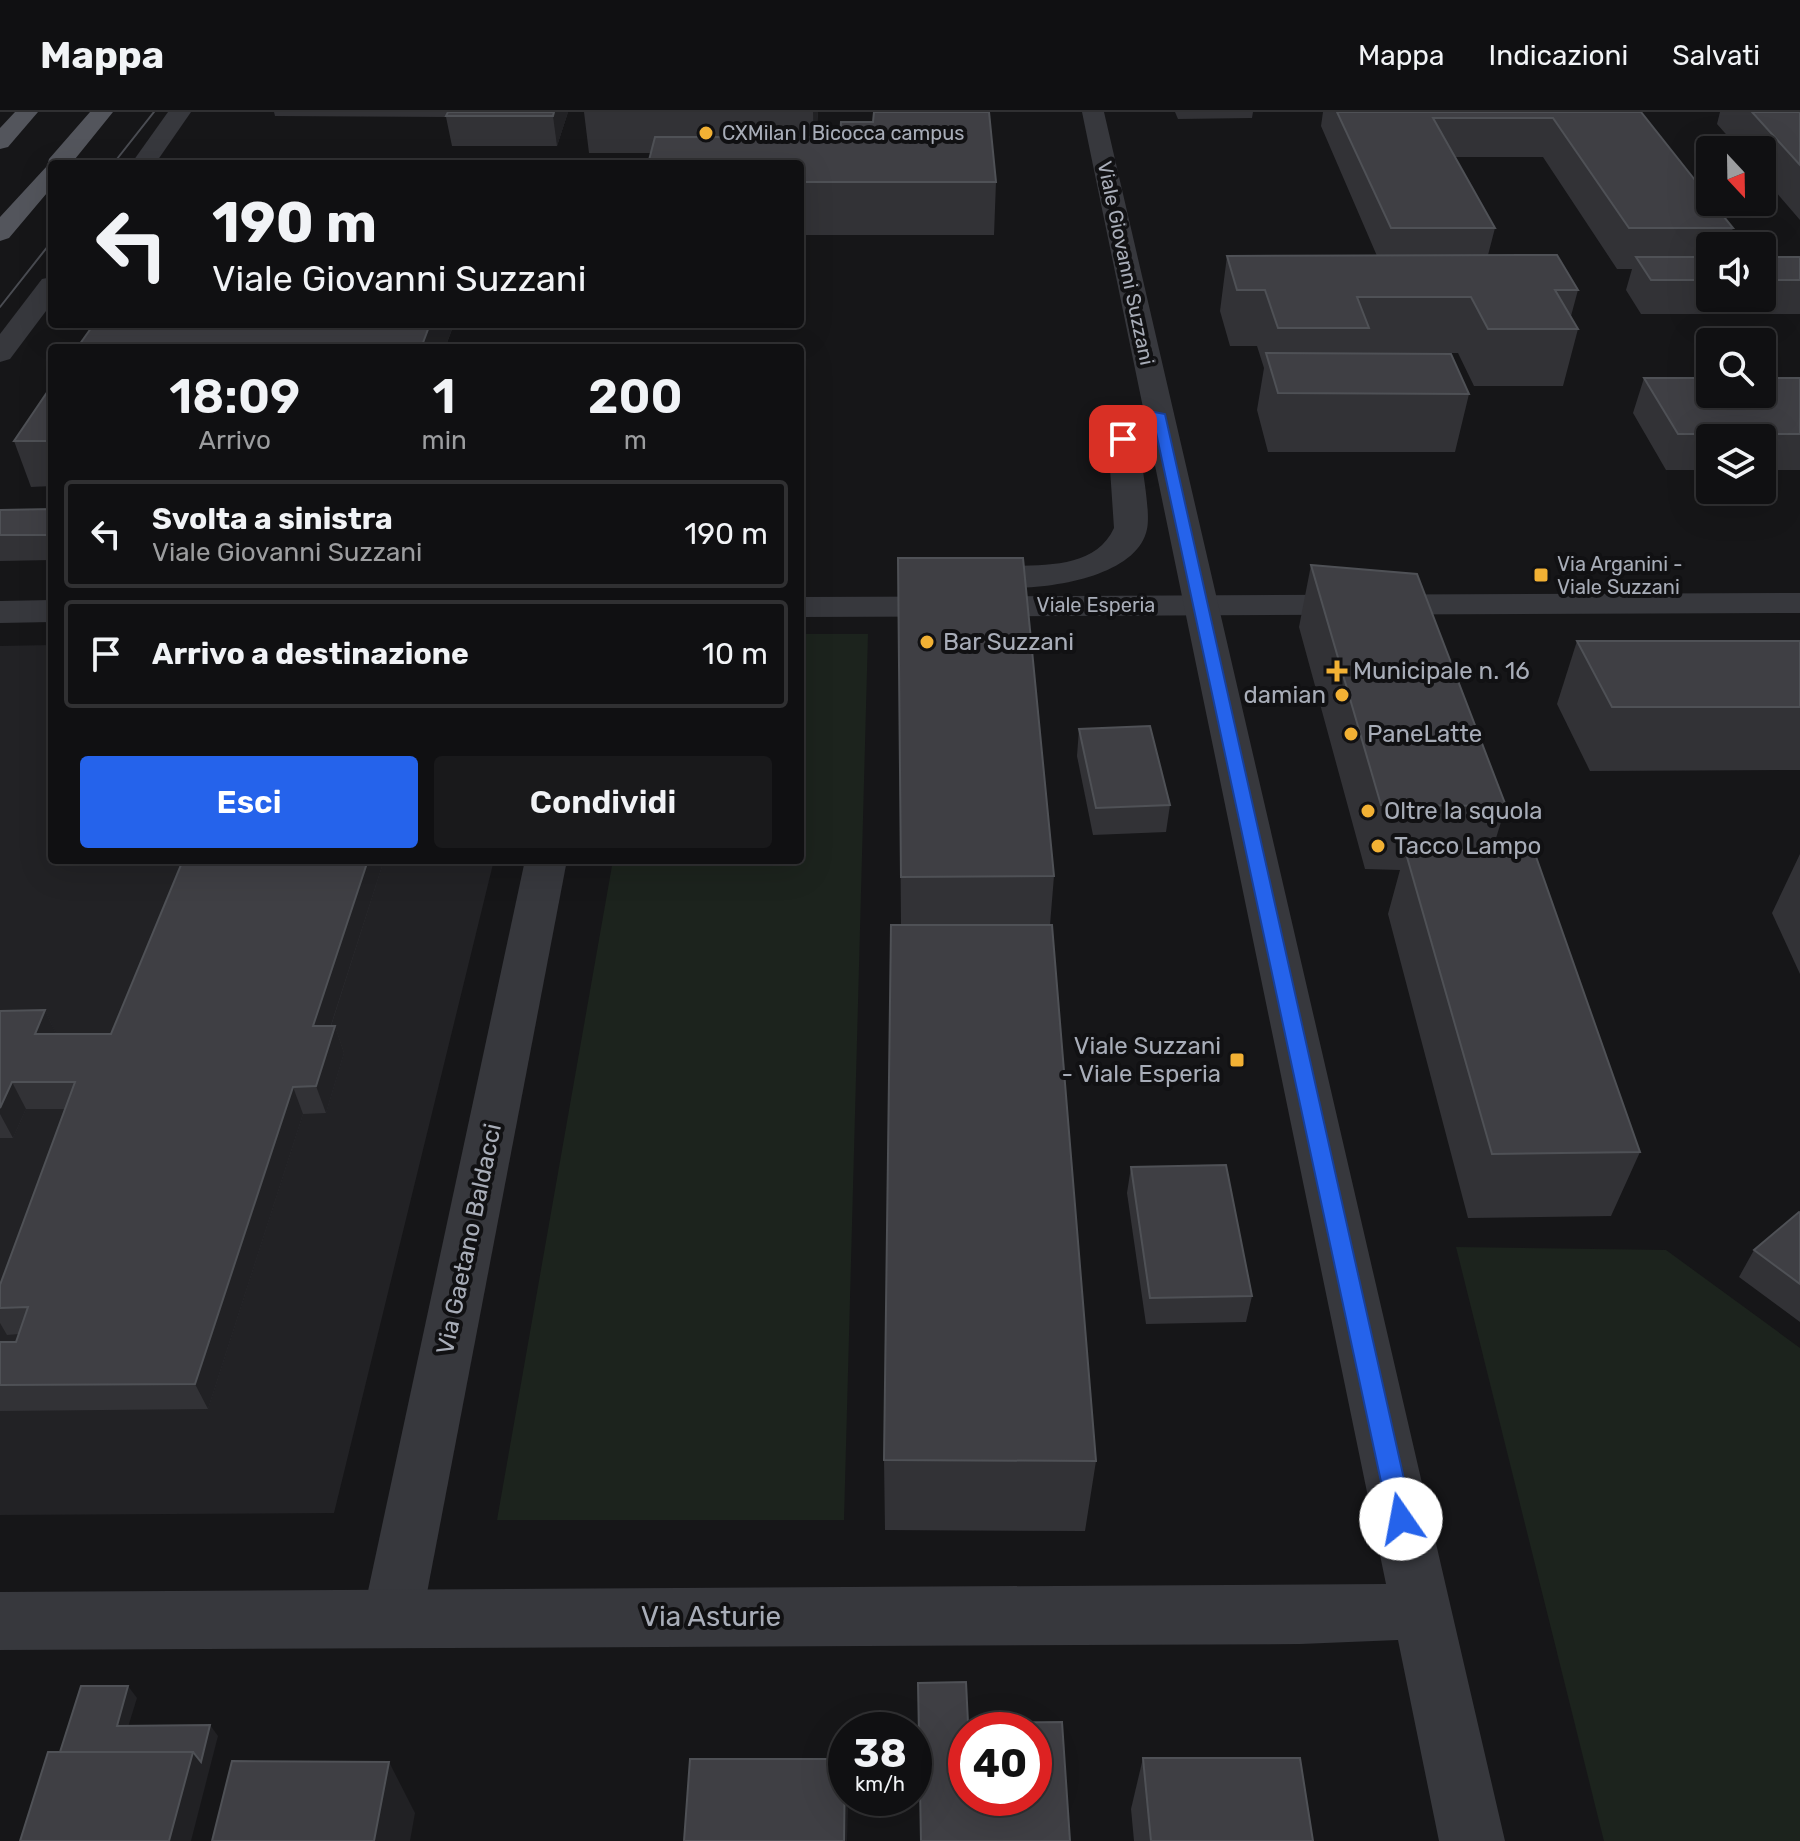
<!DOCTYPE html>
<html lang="it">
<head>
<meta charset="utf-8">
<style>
  :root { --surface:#101012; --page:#19191b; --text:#f1f3f6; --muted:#9c9d9f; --line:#303032; --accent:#2563eb }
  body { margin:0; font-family:Rubik,sans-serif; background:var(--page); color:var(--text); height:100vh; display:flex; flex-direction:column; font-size:30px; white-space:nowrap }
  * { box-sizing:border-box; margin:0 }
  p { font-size:26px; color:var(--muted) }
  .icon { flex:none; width:44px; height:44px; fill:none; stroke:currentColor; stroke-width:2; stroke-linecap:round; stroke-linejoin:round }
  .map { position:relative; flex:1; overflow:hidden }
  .sheet { position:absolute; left:48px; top:232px; width:756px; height:520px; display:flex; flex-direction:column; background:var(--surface); border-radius:8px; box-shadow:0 8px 32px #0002,0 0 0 2px var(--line) }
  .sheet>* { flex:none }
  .hud { position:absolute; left:48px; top:48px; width:756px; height:168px; border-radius:8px; box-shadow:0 8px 32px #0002,0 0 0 2px var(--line); background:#101012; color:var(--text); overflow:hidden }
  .needle { width:52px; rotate:158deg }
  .buttons { position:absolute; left:1696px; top:24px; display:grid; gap:16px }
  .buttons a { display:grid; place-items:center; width:80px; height:80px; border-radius:8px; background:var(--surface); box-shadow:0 8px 32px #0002,0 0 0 2px var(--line); font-size:40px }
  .speed { position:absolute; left:828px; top:1600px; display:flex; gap:16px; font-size:40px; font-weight:700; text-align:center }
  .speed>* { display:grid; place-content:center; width:104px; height:104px; border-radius:50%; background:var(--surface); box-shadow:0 8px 32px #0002,0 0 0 2px var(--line); line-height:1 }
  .speed small { font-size:20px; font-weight:400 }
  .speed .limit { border:12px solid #d22; background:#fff; color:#111 }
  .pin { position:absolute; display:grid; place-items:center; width:68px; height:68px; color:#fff; margin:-34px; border-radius:16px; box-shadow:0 4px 12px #0006 }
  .me { position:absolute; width:88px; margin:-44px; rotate:348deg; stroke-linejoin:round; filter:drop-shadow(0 0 6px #0008) }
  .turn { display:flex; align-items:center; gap:28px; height:168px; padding:0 32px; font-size:36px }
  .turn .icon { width:104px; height:104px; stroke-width:2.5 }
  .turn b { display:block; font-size:56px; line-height:68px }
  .eta { display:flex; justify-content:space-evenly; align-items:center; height:136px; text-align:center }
  .eta b { font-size:48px; font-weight:600; line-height:56px }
  .cta { display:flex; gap:16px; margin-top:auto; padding:16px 32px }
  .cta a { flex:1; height:92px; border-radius:8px; background:var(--accent); color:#fff; font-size:32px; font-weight:600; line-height:92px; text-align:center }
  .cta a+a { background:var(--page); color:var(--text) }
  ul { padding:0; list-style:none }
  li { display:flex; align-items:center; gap:24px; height:108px; margin:0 16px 12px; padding:0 16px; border:4px solid var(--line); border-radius:8px }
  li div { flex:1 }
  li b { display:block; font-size:30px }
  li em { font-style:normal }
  header { display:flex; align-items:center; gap:48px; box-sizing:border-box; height:112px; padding:0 40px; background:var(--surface); border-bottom:2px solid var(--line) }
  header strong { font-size:38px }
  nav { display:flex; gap:44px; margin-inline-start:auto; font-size:28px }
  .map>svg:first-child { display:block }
  .built { fill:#222225 }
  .green { fill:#1c231d }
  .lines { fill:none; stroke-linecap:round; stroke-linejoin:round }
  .minor { fill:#37383d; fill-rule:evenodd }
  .tertiary { fill:#37383d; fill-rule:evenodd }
  .primary { fill:#53555c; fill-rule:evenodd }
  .tram { stroke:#4a4c52; stroke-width:2 }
  .wall { fill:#323236 }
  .shaded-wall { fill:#212124 }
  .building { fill:#3f3f44; stroke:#4f5156; stroke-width:2; fill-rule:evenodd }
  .route { fill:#2563eb; stroke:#184099; stroke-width:2 }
  .poi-dot { fill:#f2b134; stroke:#111113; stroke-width:3 }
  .labels { text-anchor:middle; stroke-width:8; stroke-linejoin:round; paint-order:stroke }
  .far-poi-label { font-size:20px; fill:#a8adb8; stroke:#111113; text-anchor:start }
  .far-street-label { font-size:20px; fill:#a8adb8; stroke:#111113 }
  .poi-label { font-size:24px; fill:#a8adb8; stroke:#111113; text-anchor:start }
  .street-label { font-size:24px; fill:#a8adb8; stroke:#111113 }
  .near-street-label { font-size:28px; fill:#a8adb8; stroke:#111113 }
</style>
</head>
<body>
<header>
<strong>Mappa</strong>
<nav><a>Mappa</a><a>Indicazioni</a><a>Salvati</a></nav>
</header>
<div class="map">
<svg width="1800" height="1729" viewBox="0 0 1800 1729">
  <rect width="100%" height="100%" fill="#161618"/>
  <path class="built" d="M52 533V748H494L334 1401 0 1403V534Z"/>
  <g class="green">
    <path d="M800 522H868L844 1408H497L613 748H800Z"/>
    <path d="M1456 1135 1666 1138 1800 1236V1729H1604Z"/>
  </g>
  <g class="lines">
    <g class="minor">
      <path d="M168 0H191L155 52H131Z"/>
      <path d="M52 165V191L10 247 0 250V222L42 167Z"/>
      <path d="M1159 293 1170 296 1174 302 1139 330C1141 351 1151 399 1147 417 1136 473 1014 483 970 472L965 465 970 458C1015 447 1090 468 1114 416L1108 327C1118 312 1142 297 1159 293Z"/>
      <path d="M1800 481V501L800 505V485Z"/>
      <path d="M52 488V510L0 511V489Z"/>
      <path d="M525 748H567L422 1507 413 1527 392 1536 371 1527 362 1507Z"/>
    </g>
    <path class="tertiary" d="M1082 0H1104L1505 1729H1439L1398 1528 1300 1532 0 1538V1480L1386 1472Z"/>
    <g class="primary">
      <path d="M15 0H38L8 35 0 37V16Z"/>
      <path d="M90 0H113L71 52H52V75L9 126 0 129V105L47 54 49 47Z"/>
    </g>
    <g class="tram">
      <path d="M113 52 154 0"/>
      <path d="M0 195 52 129"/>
    </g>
  </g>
  <g class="wall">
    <path d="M274 0H568L557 34H452L446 5 275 4Z"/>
    <path d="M584 0H818L816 25 996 70 994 123H800V52L651 41H589Z"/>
    <path d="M1175 0H1253L1252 6 1178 7Z"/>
    <path d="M1323 0H1641L1733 116 1727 134H1710V186H1762V145H1800V202H1641L1626 178 1632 157H1617L1543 45H1455L1495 116 1488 143 1578 178 1571 204 1578 217 1563 274H1474L1458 241H1365L1469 282 1455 340H1268L1257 298 1264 256 1257 234H1230L1220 199 1227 144H1377L1321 14Z"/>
    <path d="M1720 0H1800V108L1762 64V38H1740L1717 12Z"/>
    <path d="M454 212 445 236H77Z"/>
    <path d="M1644 266H1800V358H1762V326H1710V358H1666L1633 301Z"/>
    <path d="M52 273V374L31 375 14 329Z"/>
    <path d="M52 397V448L0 449V398Z"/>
    <path d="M898 446 1054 764 1050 813 1096 1349 1085 1419 885 1418 884 1348 901 813Z"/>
    <path d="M1311 453 1506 694 1492 739 1640 1040 1611 1104 1468 1106 1388 802 1400 758 1365 757 1299 515Z"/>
    <path d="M1577 529H1800V658L1590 659 1557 592Z"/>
    <path d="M1079 617 1170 693 1166 720 1093 723 1077 644Z"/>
    <path d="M1800 742V862L1772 801Z"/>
    <path d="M183 748H384L331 914H335L344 941 326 1001 303 1002 208 1297 0 1299V1230H16L19 1222 7 1223 0 1211V1173L65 997H26L13 1026H0V899L45 898 56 922H111Z"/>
    <path d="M1131 1055 1252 1184 1246 1210 1146 1212 1127 1081Z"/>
    <path d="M1800 1101V1210L1739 1165 1754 1138Z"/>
    <path d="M1143 1646 1313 1729H1134L1131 1697Z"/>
  </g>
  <g class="shaded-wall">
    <path d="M554 0H568L557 34 553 4Z"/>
    <path d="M813 0H818L814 41Z"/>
    <path d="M430 212H454L445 236H421Z"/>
    <path d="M368 748H384L322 941 313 914Z"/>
    <path d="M45 898 58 926 35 922Z"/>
    <path d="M335 914 344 941 326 1001 316 974Z"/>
    <path d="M12 970 26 997 13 1026 0 1002V996Z"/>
    <path d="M293 975 303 1002 208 1297 195 1272Z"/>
    <path d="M128 1574 137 1586 125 1625 117 1614Z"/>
    <path d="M210 1613 218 1624 191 1729H169L193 1640Z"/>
    <path d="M845 1647 846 1686H847L848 1698 847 1729H844Z"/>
    <path d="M389 1650 415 1701 410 1729H374Z"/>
  </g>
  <g class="building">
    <path d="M448 0H554L553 4H446Z"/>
    <path d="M874 0H989L996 70H800V52H648L655 25H840L841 10H873Z"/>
    <path d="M1337 0H1641L1710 87V90H1712L1733 116H1629L1553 6H1433L1495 116H1391Z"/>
    <path d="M1752 0H1800V53Z"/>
    <path d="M1557 143 1578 178H1555L1578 217H1488L1471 185H1357L1369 216H1278L1265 178H1237L1227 144Z"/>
    <path d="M1636 145H1710V168H1651Z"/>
    <rect x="1762" y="145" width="38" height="23"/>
    <path d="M94 212H430L421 236H313L315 231 186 232 184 236H77Z"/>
    <path d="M1266 241 1451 242 1469 282 1278 281Z"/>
    <path d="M1644 266H1710V282H1762V266H1800V322H1678Z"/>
    <path d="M52 273V329H14Z"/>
    <path d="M52 397V423H0V398Z"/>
    <path d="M898 446H1023L1054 764 901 765Z"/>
    <path d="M1311 453 1417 462 1506 694 1381 693Z"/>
    <path d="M1577 529H1800V595H1612Z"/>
    <path d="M1150 614 1170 693 1096 696 1079 617Z"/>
    <path d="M1405 738 1534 739 1640 1040 1492 1042Z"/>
    <path d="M183 748H368L313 914H335L316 974 293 975 195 1272 0 1273V1230H16L28 1195 0 1196V1173L75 970H12L0 996V899L45 898 35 922H111Z"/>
    <path d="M891 813H1052L1096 1349 884 1348Z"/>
    <path d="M1226 1053 1252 1184 1150 1186 1131 1055Z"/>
    <path d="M1799 1100 1800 1101V1172L1754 1138Z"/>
    <path d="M966 1570 968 1611 1062 1610 1070 1729H921L918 1571ZM966 1618H1034V1686H966Z"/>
    <path d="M81 1574H128L117 1614 210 1613 201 1650 193 1640H60Z"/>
    <path d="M48 1640H193L169 1729H20Z"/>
    <path d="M1143 1646H1300L1313 1729H1151Z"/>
    <path d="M690 1647H845L844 1729H684Z"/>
    <path d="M232 1649 389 1650 374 1729H212Z"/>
  </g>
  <path class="route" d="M1154 300 1165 302 1413 1407 1409 1415 1401 1418 1393 1415 1389 1407 1154 311 1127 330 1116 327Z"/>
  <g class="poi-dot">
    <circle cx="706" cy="21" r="8"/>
    <rect x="1533" y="455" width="16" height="16" rx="4"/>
    <circle cx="927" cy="530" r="8"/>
    <path d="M1333 547h8v8h8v8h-8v8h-8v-8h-8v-8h8z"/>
    <circle cx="1342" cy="583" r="8"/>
    <circle cx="1351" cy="622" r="8"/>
    <circle cx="1368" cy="699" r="8"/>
    <circle cx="1378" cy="734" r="8"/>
    <rect x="1229" y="940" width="16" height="16" rx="4"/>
  </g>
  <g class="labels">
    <g class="far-poi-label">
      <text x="722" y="28">CXMilan I Bicocca campus</text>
      <text x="1557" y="459">Via Arganini -<tspan x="1557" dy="23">Viale Suzzani</tspan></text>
    </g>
    <g class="far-street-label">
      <text transform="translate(1126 151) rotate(78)" y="7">Viale Giovanni Suzzani</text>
      <text x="1096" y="500">Viale Esperia</text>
    </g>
    <g class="poi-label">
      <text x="943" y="538">Bar Suzzani</text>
      <text x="1353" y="567">Municipale n. 16</text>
      <text x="1326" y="591" text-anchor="end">damian</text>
      <text x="1367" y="630">PaneLatte</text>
      <text x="1384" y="707">Oltre la squola</text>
      <text x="1394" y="742">Tacco Lampo</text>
      <text x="1221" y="942" text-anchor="end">Viale Suzzani<tspan x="1221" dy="28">- Viale Esperia</tspan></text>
    </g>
    <g class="street-label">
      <text transform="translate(469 1127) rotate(-78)" y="8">Via Gaetano Baldacci</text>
    </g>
    <g class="near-street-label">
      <text x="711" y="1514">Via Asturie</text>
    </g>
  </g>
</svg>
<div class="buttons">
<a><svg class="needle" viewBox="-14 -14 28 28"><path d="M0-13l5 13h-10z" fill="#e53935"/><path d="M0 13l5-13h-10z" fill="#9c9d9f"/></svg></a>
<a><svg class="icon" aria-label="sound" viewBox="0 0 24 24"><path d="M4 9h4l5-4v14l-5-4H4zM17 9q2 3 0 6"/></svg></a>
<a><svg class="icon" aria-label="search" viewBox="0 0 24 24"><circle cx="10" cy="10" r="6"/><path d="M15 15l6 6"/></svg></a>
<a><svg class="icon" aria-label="layers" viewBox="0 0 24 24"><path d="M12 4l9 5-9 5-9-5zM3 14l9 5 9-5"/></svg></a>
</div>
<div class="speed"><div>38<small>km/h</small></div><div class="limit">40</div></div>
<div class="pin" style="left:1123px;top:327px;background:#d93025"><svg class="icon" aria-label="arrive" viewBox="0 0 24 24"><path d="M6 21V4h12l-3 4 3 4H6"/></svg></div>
<svg class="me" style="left:1401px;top:1407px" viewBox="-20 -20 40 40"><circle r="19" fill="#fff"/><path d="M0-13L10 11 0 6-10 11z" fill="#2563eb"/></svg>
<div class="hud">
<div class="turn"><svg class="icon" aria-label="left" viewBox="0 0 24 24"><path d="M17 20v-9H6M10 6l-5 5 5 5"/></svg><div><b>190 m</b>Viale Giovanni Suzzani</div></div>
</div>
<section class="sheet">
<div class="eta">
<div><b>18:09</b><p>Arrivo</p></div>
<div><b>1</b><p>min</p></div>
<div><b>200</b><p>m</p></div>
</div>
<ul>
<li><svg class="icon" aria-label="left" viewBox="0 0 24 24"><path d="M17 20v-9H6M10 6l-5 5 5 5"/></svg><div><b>Svolta a sinistra</b><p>Viale Giovanni Suzzani</p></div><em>190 m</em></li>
<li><svg class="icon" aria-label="arrive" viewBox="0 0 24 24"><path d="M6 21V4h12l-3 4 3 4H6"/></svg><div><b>Arrivo a destinazione</b></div><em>10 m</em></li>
</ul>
<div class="cta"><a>Esci</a><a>Condividi</a></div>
</section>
</div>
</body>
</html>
